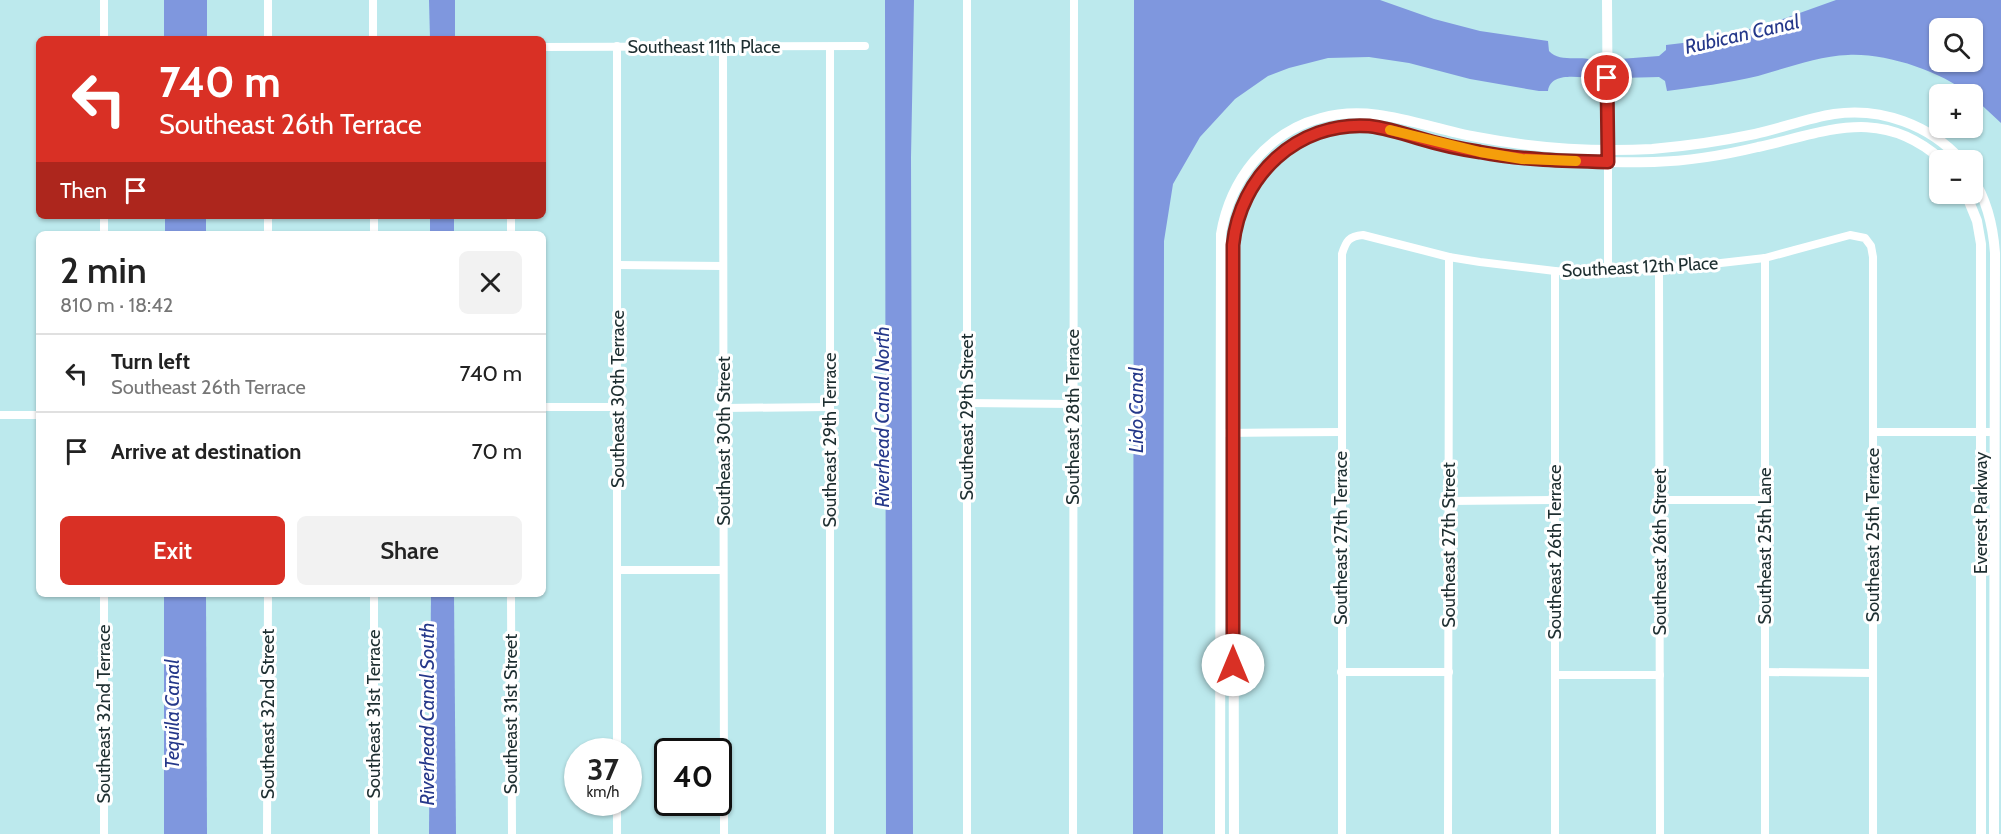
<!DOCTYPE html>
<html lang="en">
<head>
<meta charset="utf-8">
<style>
  :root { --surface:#fff; --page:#f2f2f2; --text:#222; --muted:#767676; --line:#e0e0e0; --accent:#d93025 }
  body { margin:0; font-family:Cabin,sans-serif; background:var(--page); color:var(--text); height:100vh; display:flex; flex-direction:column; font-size:22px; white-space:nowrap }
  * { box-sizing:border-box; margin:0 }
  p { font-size:20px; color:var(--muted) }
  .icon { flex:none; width:33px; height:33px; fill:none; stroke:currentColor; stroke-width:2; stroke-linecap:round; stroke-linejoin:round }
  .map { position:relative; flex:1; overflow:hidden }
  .side { position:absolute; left:36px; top:231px; width:510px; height:366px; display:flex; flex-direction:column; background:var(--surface); border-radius:9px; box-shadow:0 2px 4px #0004 }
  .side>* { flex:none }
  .top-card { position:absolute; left:36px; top:36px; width:510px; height:183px; border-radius:9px; box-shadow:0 2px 4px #0004; background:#d93025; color:#fff; overflow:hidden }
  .fabs { position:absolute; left:1929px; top:18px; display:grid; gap:12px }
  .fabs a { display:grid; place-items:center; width:54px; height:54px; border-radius:9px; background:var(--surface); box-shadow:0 2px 4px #0004; font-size:30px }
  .speed { position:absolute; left:564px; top:738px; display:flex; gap:12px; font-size:30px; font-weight:700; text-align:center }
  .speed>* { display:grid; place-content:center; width:78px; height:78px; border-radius:50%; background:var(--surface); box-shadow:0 2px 4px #0004; line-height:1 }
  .speed small { font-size:15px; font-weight:400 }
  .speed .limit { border:3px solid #111; border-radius:9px; background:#fff; color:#111 }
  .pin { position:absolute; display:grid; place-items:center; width:51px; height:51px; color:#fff; margin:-26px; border:3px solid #fff; border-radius:50%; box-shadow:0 2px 6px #0007 }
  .me { position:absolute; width:66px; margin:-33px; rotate:0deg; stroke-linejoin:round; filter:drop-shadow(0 0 4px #0008) }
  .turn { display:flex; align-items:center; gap:21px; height:126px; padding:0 24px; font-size:27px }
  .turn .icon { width:78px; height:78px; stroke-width:2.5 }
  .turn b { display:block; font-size:42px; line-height:51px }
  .then { display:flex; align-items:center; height:57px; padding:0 24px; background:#0003; gap:12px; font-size:22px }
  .round { display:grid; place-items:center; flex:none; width:63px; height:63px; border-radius:9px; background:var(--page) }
  .headline { display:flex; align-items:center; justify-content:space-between; height:102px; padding:0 24px }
  h1 { font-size:36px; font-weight:600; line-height:45px }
  .button { display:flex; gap:12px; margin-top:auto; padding:12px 24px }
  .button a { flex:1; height:69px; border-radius:9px; background:var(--accent); color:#fff; font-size:24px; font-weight:600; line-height:69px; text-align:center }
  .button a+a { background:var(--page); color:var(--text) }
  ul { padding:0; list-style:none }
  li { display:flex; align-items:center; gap:18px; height:78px; padding:0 24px; border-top:2px solid var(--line) }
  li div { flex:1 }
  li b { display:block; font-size:22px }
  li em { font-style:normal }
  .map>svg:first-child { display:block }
  .water { fill:#7f97de; fill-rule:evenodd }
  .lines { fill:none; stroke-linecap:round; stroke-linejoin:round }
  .minor { stroke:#fff; stroke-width:8 }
  .tertiary { stroke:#fff; stroke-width:10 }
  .route-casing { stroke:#8d1f18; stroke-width:15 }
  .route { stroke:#d93025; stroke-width:10 }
  .slow { stroke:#f59e0b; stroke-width:10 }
  .labels { text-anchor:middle; stroke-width:6; stroke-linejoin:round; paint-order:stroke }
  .street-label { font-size:18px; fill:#1d2e30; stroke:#fff }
  .water-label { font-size:20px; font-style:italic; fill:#25388a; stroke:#fff }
</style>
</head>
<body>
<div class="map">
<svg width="2001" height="834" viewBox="0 0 2001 834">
  <rect width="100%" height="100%" fill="#bce9ed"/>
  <g class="water">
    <rect x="164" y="0" width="43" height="39"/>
    <path d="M429 0H455V39H430Z"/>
    <path d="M885 0H914L911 157 913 834H886Z"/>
    <path d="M1134 0H1380L1434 19 1480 31 1548 41 1549 51C1561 65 1586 52 1599 64H1614L1620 59 1659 56 1666 50V45L1691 42 1763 26 1836 0H2001V123L1973 97 1972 94H1969C1940 71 1886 53 1848 55 1818 56 1787 68 1758 76 1728 83 1697 87 1667 91L1665 81 1659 77 1620 78 1614 74H1599L1594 78C1579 78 1551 71 1548 91H1539L1470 79 1409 63 1369 57 1328 58 1289 68 1268 76 1235 99 1200 137 1173 184 1164 241 1163 834H1133ZM1940 28H1972V62H1940Z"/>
    <rect x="165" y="216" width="41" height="18"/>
    <rect x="430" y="216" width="24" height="18"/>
    <path d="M164 594H206L207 834H164Z"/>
    <path d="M431 594H454L456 834H429Z"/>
  </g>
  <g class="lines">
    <g class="minor">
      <path d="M268 0V39"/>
      <path d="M373 0V39"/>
      <path d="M967 0V834"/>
      <path d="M104 39V0"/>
      <path d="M617 46V752"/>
      <path d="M543 47 865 46"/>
      <path d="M723 47 724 834"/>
      <path d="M1608 162V271"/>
      <path d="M268 216V234"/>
      <path d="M511 216V234"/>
      <path d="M104 234V216"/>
      <path d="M374 234V216"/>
      <path d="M1765 258V834"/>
      <path d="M618 265 723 266"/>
      <path d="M1659 269 1660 834"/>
      <path d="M967 403 1074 404"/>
      <path d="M543 407H618"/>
      <path d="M724 408 830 407"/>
      <path d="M0 415H39"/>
      <path d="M1873 432H1995"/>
      <path d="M1221 433 1341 432"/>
      <path d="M1660 500H1765"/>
      <path d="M1449 501 1555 500"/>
      <path d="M618 570H723"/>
      <path d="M104 594V834"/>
      <path d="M511 594 512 834"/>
      <path d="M1341 672H1449"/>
      <path d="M1765 672 1873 673"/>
      <path d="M1555 675H1660"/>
      <path d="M617 802V834"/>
      <path d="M267 834 268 594"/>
      <path d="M374 834V594"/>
      <path d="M830 834V47"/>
      <path d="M1073 834 1074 0"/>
      <path d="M1342 834V254C1346 241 1349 236 1363 235L1449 257 1480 262 1555 271 1584 272 1659 269 1712 264 1765 258 1850 235 1865 238 1871 246 1873 257V834"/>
      <path d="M1448 834 1449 257"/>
      <path d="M1555 834V271"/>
    </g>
    <g class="tertiary">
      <path d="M1607 0 1608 156"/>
      <path d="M1972 177C1987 200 1993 225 1995 253L1994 834"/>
      <path d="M1966 194 1977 221 1981 244V834"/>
      <path d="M1220 834 1221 234C1230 180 1267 132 1321 118 1375 103 1425 128 1477 137 1534 148 1594 152 1652 149 1687 146 1722 141 1755 134 1782 128 1808 118 1834 114 1881 107 1930 125 1961 160"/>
      <path d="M1234 834 1233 245C1238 193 1271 146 1323 131 1377 116 1429 144 1483 153 1540 162 1597 163 1654 162 1689 161 1725 155 1758 147 1827 132 1880 105 1942 160"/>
    </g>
  </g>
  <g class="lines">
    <g class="route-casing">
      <path id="route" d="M1233 665V245C1240 176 1297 121 1369 126 1386 128 1402 133 1418 138 1438 144 1459 149 1480 152 1522 160 1565 161 1608 162L1607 78"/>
    </g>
    <use href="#route" class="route"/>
    <path class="slow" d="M1390 130 1480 152 1522 159 1576 161"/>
  </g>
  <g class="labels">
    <g class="street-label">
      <text x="704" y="53">Southeast 11th Place</text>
      <text transform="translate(1640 267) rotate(-3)" y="6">Southeast 12th Place</text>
      <text transform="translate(618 399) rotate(-90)" y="6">Southeast 30th Terrace</text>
      <text transform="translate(967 417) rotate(-90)" y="6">Southeast 29th Street</text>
      <text transform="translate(1073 417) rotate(-90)" y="6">Southeast 28th Terrace</text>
      <text transform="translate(830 440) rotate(-90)" y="6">Southeast 29th Terrace</text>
      <text transform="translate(724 441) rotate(-90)" y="6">Southeast 30th Street</text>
      <text transform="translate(1981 513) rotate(-90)" y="6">Everest Parkway</text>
      <text transform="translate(1873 535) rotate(-90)" y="6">Southeast 25th Terrace</text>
      <text transform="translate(1341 538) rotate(-90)" y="6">Southeast 27th Terrace</text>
      <text transform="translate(1449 545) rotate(-90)" y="6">Southeast 27th Street</text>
      <text transform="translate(1765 546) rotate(-90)" y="6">Southeast 25th Lane</text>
      <text transform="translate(1555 552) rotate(-90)" y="6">Southeast 26th Terrace</text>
      <text transform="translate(1660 552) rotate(-90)" y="6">Southeast 26th Street</text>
      <text transform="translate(104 714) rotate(-90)" y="6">Southeast 32nd Terrace</text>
      <text transform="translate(268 714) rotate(-90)" y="6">Southeast 32nd Street</text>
      <text transform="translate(374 714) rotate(-90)" y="6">Southeast 31st Terrace</text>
      <text transform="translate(511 714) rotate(-90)" y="6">Southeast 31st Street</text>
    </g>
    <g class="water-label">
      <text transform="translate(1742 34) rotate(-13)" y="7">Rubican Canal</text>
      <text transform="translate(1136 410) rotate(-90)" y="7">Lido Canal</text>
      <text transform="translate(882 417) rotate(-90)" y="7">Riverhead Canal North</text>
      <text transform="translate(172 714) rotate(-90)" y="7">Tequila Canal</text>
      <text transform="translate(427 714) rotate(-90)" y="7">Riverhead Canal South</text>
    </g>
  </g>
</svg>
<div class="fabs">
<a><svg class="icon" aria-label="search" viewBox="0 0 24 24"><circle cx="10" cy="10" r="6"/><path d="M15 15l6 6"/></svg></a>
<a>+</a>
<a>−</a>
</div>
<div class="speed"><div>37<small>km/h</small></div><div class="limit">40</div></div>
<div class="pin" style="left:1607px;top:78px;background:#d93025"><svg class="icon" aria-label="arrive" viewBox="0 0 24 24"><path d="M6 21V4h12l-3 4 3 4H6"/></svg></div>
<svg class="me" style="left:1233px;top:665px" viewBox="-20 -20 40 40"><circle r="19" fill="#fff"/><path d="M0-13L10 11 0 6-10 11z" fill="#d93025"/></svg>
<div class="top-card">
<div class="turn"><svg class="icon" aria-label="left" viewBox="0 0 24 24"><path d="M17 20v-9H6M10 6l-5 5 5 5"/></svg><div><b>740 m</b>Southeast 26th Terrace</div></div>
<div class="then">Then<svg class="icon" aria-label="arrive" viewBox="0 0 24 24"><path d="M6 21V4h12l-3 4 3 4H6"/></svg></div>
</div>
<section class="side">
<div class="headline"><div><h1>2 min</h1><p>810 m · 18:42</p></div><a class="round"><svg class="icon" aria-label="close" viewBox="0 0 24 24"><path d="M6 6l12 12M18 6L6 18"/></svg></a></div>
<ul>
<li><svg class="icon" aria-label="left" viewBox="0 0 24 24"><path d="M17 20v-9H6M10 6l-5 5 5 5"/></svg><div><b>Turn left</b><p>Southeast 26th Terrace</p></div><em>740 m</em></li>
<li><svg class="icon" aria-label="arrive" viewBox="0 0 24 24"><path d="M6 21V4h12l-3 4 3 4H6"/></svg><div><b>Arrive at destination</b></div><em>70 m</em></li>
</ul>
<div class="button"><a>Exit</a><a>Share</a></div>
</section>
</div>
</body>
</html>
